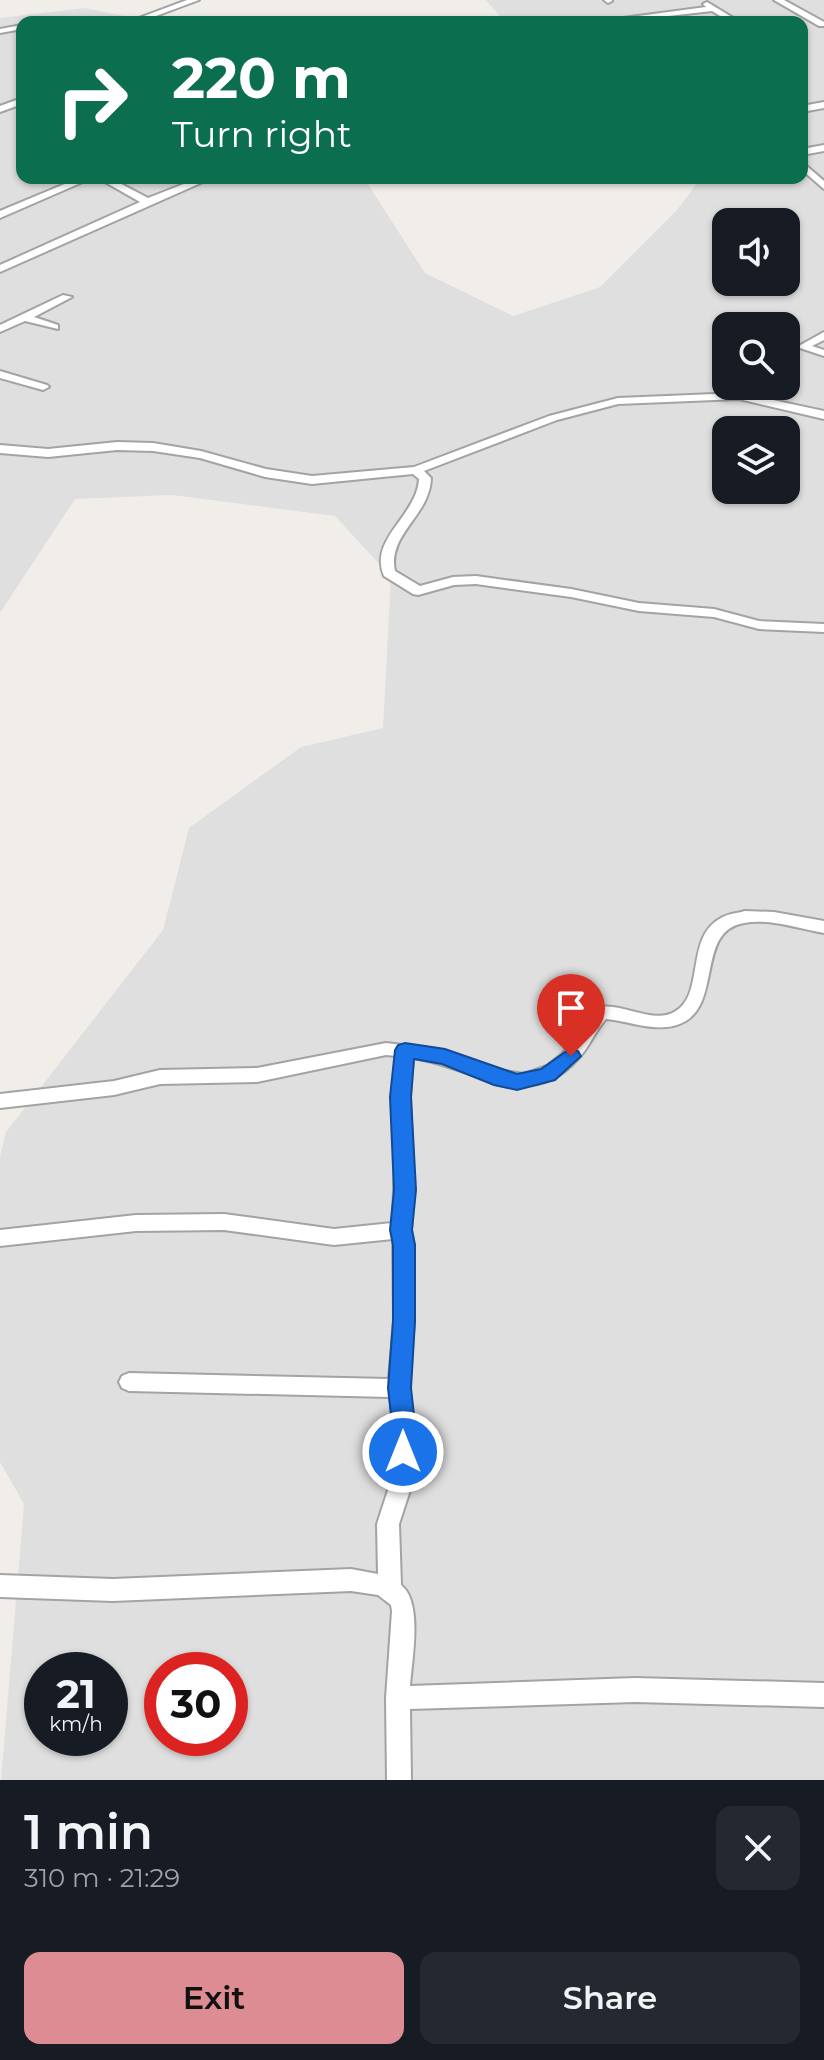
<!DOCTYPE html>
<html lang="en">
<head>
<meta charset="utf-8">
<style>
  :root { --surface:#171b24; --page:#242831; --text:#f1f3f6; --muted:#9ea1a6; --accent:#de8c93 }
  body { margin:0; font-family:Montserrat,sans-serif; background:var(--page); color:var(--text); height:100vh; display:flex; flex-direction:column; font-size:30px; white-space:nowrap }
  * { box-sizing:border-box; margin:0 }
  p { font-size:26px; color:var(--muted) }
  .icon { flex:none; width:44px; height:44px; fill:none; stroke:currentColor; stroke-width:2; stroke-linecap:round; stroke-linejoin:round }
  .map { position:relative; height:1780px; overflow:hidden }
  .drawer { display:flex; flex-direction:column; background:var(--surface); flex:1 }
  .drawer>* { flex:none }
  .top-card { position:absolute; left:16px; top:16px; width:792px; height:168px; border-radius:16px; box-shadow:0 2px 6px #0004; background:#0b6e4f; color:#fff; overflow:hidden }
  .controls { position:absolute; left:712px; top:208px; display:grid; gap:16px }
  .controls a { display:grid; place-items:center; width:88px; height:88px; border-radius:16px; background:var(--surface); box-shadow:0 2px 6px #0004; font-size:40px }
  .speed { position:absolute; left:24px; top:1652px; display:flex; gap:16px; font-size:40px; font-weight:700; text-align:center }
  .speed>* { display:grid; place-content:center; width:104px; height:104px; border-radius:50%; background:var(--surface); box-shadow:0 2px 6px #0004; line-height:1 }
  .speed small { font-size:20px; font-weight:400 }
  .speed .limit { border:12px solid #d22; background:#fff; color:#111 }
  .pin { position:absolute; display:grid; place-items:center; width:68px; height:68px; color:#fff; margin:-82px -34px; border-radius:50% 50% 50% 0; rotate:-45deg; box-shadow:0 0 8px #0007 }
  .pin .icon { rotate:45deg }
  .me { position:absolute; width:88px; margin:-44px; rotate:0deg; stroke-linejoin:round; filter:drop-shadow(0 0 6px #0008) }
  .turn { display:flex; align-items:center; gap:28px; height:168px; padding:0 24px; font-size:36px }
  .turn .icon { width:104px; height:104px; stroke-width:2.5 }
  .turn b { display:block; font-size:56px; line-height:68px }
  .round { display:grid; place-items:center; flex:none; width:84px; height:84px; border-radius:16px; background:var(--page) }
  .overview { display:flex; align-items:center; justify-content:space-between; height:136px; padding:0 24px }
  h1 { font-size:48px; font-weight:600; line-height:60px }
  .button { display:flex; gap:16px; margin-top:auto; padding:16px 24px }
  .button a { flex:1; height:92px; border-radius:16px; background:var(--accent); color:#111; font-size:32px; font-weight:600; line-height:92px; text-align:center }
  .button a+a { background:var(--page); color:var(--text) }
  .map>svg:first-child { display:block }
  .residential { fill:#e0dfdf; fill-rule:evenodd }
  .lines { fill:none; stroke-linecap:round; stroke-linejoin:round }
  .minor-casing { stroke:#a3a3a3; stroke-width:4 }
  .minor { fill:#fff; fill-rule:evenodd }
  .route { fill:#1a73e8; stroke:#114b97; stroke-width:2 }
</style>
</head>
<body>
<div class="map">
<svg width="824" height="1780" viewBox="0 0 824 1780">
  <rect width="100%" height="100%" fill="#f1eee9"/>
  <path class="residential" d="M486 0H824V1780H1L24 1504 0 1462V1156L6 1132 163 930 189 828 301 747 383 728 391 577 335 516 172 495 75 499 0 613V18L85 8 154 22H22V178H364L425 273 513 316 600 287 677 210 701 178H802V22H505ZM726 222H786V282H726ZM726 326H786V386H726ZM726 430H786V490H726ZM42 1670H110V1738H42ZM162 1670H230V1738H162Z"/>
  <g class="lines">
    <g class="minor-casing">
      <g id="minor">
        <path d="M187 0H199L140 22H128Z"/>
        <path d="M604 0H612V1L608 3Z"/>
        <path d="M774 0H784L824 22V26H819Z"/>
        <path d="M707 2 740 22H730L712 11 617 22H593L706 7 703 4Z"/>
        <path d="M22 25V29L0 33V29Z"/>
        <path d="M22 98V104L0 112V106Z"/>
        <path d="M824 102V108L802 112V106Z"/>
        <path d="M824 145V151L802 155V149Z"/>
        <path d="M802 162 824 181V189L802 170Z"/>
        <path d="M79 178H92L0 218V211Z"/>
        <path d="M98 178H110L148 198 199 178H212L0 272V265L140 202Z"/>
        <path d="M63 295 72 297 34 317 58 325V329L25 321 0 332V325Z"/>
        <path d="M824 332V340L812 346 824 350V356L797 347Z"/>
        <path d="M0 371 47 385 49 387 43 390 0 378Z"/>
        <path d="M739 393 824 411V419L739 399 618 404 557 420 424 471 431 478C430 516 387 534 395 571L420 586 453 577 476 576 571 589 639 603 714 609 759 621 824 624V632L759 629 714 617 639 611 571 597 476 584 454 585 418 595 413 594 384 576C368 539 417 516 419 479L413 474 312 484 265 477 200 458 153 451 117 450 48 457 0 453V445L48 449 117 442 153 443 201 451 266 469 312 476 414 467 549 416 618 398Z"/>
        <path d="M745 911 774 912 824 921V933C799 929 770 918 744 923 692 932 727 1014 673 1026 651 1031 628 1021 606 1019 595 1031 589 1048 577 1060 528 1115 470 1066 413 1058L410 1097 414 1190 411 1230 414 1245V1321L409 1388 414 1424 413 1481 399 1524 401 1585C423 1602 412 1659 410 1686L635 1678 824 1683V1707L635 1702 410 1709 411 1780H387L386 1698 392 1611 391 1605 378 1595 351 1591 113 1601 0 1597V1575L113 1579 351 1569 378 1574 377 1524 391 1481 394 1424 390 1397 129 1391 122 1388 119 1382 122 1376 129 1373 389 1379 394 1321 393 1239 334 1245 224 1230 136 1231 0 1246V1230L136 1215 224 1214 334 1229 392 1223C398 1167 391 1112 396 1056L386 1055 257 1082 160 1084 114 1095 0 1108V1094L114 1081 160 1070 257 1068 386 1043 437 1049 499 1070 524 1074 547 1066 563 1053 596 1008C620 1000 653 1026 676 1011 705 993 685 937 721 918 727 914 738 913 745 911Z"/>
      </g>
    </g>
    <use href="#minor" class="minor"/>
  </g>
  <path class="route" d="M405 1043 445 1049 517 1074 541 1069 571 1048 578 1051 581 1056 555 1080 517 1090 494 1085 442 1064 414 1059 411 1097 416 1190 412 1230 415 1245V1321L411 1388 415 1424V1452L411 1460 403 1463 394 1460 391 1452 392 1424 388 1388 393 1321V1245L390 1230 394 1190 390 1097 395 1050 398 1045Z"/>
</svg>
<div class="controls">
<a><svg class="icon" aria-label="sound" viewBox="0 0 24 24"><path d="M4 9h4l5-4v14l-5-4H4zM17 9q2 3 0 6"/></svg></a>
<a><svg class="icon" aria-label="search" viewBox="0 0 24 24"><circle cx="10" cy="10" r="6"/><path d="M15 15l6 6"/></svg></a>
<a><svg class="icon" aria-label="layers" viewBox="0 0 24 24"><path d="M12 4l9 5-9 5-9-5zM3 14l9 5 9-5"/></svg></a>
</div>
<div class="speed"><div>21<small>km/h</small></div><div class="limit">30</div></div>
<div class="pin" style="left:571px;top:1056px;background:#d93025"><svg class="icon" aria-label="arrive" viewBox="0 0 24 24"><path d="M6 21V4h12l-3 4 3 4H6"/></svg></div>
<svg class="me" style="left:403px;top:1452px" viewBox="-20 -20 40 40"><circle r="17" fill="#1a73e8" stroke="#fff" stroke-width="3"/><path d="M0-11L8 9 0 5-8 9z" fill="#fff"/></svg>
<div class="top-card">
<div class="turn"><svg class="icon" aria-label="right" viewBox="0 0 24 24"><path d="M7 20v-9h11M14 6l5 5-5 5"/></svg><div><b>220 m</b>Turn right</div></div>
</div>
</div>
<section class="drawer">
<div class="overview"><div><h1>1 min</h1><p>310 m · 21:29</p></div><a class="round"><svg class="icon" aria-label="close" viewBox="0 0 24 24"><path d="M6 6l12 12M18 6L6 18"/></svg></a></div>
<div class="button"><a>Exit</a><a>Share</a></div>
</section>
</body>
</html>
